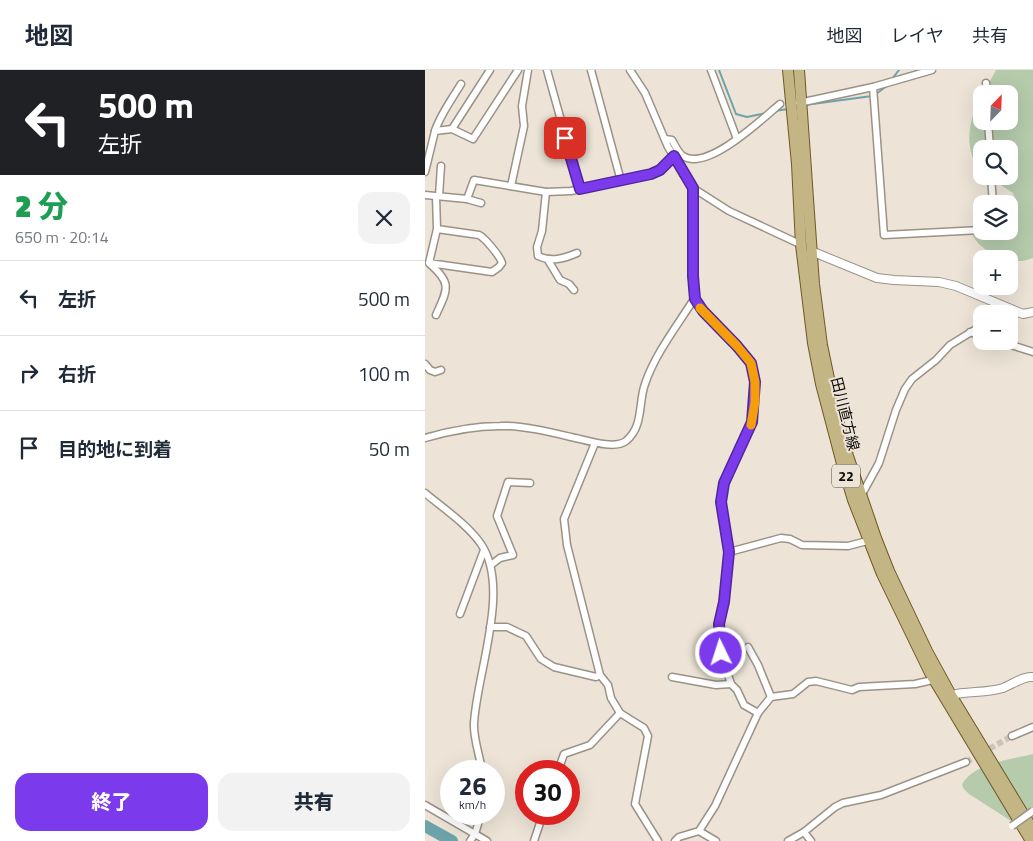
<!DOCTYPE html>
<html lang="ja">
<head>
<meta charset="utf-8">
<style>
  :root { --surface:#fff; --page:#f2f2f3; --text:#1f2937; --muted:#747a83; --line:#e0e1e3; --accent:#7c3aed }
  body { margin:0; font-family:"Titillium Web","Noto Sans JP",sans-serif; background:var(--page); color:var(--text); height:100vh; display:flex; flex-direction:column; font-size:19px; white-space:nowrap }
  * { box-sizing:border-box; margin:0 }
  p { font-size:16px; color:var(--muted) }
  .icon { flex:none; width:28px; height:28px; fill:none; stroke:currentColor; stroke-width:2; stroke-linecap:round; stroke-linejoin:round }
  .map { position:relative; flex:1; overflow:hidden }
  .sheet { display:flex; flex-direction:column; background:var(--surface); width:425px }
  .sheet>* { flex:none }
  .hud { background:#202124; color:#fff; overflow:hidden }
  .needle { width:32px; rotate:23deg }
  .buttons { position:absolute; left:548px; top:15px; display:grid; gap:10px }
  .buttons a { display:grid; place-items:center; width:45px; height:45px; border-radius:10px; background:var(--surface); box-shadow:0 5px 20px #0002; font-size:25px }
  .speed { position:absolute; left:15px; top:690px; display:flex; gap:10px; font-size:25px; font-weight:700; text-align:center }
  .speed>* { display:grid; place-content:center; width:65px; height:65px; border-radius:50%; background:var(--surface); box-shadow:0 5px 20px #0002; line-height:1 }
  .speed small { font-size:12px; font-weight:400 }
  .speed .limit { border:8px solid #d22; background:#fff; color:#111 }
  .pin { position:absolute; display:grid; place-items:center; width:42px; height:42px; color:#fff; margin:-21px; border-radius:10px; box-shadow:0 2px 8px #0006 }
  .me { position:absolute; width:55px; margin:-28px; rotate:356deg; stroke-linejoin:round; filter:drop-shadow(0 0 4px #0008) }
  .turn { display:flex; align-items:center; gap:18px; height:105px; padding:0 15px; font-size:22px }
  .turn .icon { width:65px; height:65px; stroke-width:2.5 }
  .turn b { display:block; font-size:35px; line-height:42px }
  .round { display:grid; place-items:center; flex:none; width:52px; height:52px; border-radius:15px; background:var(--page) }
  .overview { display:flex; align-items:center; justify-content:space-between; height:85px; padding:0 15px }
  h1 { font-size:30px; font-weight:800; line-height:38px; color:#1e9e55 }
  .cta { display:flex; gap:10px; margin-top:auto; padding:10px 15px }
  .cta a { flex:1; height:58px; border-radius:15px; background:var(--accent); color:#fff; font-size:20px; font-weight:800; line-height:58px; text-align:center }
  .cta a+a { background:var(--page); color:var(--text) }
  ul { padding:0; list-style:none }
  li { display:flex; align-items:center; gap:15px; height:75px; padding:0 15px; border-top:1px solid var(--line) }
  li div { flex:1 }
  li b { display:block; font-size:19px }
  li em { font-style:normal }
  header { display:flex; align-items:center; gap:30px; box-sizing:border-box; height:70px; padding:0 25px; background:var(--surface); border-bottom:1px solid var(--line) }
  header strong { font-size:24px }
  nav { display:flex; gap:28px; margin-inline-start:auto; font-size:18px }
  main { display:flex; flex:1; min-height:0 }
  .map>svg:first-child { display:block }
  .green { fill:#b5cbac }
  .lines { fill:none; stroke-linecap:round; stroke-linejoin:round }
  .stream { stroke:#6ca3aa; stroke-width:2 }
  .river { stroke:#6ca3aa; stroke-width:12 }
  .minor-tunnel { stroke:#ccc4b8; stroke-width:6; stroke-dasharray:6 3; stroke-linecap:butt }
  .minor-casing { stroke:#9a9286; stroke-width:9 }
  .tertiary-casing { stroke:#9a9286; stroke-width:10 }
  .primary-casing { stroke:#6b5a25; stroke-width:12 }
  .minor { stroke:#fff; stroke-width:6 }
  .tertiary { stroke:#fff; stroke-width:8 }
  .primary { stroke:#c4b585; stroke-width:10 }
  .minor-bridge-casing { stroke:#9a9286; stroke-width:9; stroke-linecap:butt }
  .minor-bridge { stroke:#fff; stroke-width:6 }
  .route-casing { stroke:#51269a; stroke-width:12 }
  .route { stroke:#7c3aed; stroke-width:9 }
  .slow { stroke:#f59e0b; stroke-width:9 }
  .labels { text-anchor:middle; stroke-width:4; stroke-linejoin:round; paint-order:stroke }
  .shield { fill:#ede4d7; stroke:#524d46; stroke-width:1 }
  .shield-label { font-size:14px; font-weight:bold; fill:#0f0c08 }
  .street-label { font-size:15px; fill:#0f0c08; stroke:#ede4d7 }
</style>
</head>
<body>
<header>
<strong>地図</strong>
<nav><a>地図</a><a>レイヤ</a><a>共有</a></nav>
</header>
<main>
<section class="sheet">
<div class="hud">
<div class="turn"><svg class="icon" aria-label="left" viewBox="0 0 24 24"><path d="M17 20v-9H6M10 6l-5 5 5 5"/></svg><div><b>500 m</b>左折</div></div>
</div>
<div class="overview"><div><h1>2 分</h1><p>650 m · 20:14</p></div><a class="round"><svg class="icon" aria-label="close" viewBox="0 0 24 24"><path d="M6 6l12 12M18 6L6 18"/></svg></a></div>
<ul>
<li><svg class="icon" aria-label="left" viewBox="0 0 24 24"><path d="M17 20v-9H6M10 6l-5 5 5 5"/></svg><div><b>左折</b></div><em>500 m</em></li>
<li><svg class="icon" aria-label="right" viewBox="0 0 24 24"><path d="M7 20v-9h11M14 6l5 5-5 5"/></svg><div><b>右折</b></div><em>100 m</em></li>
<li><svg class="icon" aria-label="arrive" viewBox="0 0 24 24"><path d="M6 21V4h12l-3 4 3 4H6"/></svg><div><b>目的地に到着</b></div><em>50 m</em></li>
</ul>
<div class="cta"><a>終了</a><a>共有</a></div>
</section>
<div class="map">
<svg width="608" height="771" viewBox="0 0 608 771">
  <rect width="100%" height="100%" fill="#ede4d7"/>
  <g class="green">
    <path d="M571 0H608V188C604 189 600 191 596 191 580 191 552 180 547 163L550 154 556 148V161H584V136L588 134 590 128 588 123 562 106H584V79H556V102C538 79 543 51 556 27V51H584V24H558Z"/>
    <path d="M608 684V765L544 724 538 718 537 714C551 692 585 690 608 684Z"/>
  </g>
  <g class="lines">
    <g class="stream">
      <path d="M294 0 311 44 322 47 341 43"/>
      <path d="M467 9 474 0"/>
      <path d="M451 24 463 15"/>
      <path d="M380 35 447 26"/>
      <path d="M350 41 363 39"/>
    </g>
    <path class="river" d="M0 756 27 771"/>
    <path class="minor-tunnel" d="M541 692 587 666"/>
    <g class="minor-casing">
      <g id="minor">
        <path d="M122 0 155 119"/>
        <path d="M166 0 196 111"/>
        <path d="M205 0 220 23 243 77 268 118 304 141 377 175"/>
        <path d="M286 0 312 69"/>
        <path d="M561 13 562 24"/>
        <path d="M448 17 459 165 556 160"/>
        <path d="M374 33 448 17 507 0"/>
        <path d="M563 51 565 79"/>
        <path d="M27 59 65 0"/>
        <path d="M10 61C15 45 27 29 36 14"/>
        <path d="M240 69 247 70C250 75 253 83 258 86 282 102 337 49 355 34"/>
        <path d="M0 102 10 61 27 59 48 69 93 0"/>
        <path d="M566 106 568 134"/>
        <path d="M86 116 99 56 97 36 103 0"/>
        <path d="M268 118 267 206 269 229 277 241 312 276 326 293 330 312 327 352 299 413 296 432 304 482 299 532 294 555 296 583 306 614 312 620 319 635 333 643"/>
        <path d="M121 122 117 161 112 177 113 186C126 192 138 189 152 183"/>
        <path d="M0 125 42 129 49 110 121 122 146 121 226 104 235 100 249 86"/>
        <path d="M11 126 12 159 4 193 67 202 74 197 77 193C75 186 60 168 54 165L12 159"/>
        <path d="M14 126 16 96"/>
        <path d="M42 129 56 133"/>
        <path d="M123 190 135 210 144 214 149 220"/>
        <path d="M5 194C28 214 22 220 11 245"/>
        <path d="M578 244 585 240"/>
        <path d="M545 262 556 266"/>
        <path d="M574 271 608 282"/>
        <path d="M0 294 5 300 10 302 16 300"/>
        <path d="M0 368C24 361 50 356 75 356 96 355 125 362 146 367 161 370 189 380 201 371 219 356 213 333 220 314 230 284 252 256 269 229"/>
        <path d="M170 373 139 449 142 475 175 605 183 615 186 628 195 643 219 658 223 666 210 734 233 771"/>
        <path d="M0 423C18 438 43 455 56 474 86 518 52 602 49 653 48 668 55 686 57 701"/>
        <path d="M436 426 454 393 471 340 480 319 487 309 511 290 525 275 556 256"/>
        <path d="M304 482 356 468 365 469 377 475 423 476 446 470"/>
        <path d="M66 495 75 488 88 485 72 446 83 412 105 413"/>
        <path d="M35 544 59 480"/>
        <path d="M65 557H82L101 566 116 589 129 597 171 607 175 605"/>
        <path d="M323 577 333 595 346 627"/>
        <path d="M247 607 291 615 306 614"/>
        <path d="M587 666 608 657"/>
        <path d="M133 701 139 684 165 675 195 643"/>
        <path d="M0 735 62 771"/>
        <path d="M274 761 291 771"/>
        <path d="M379 762 386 771"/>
        <path d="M45 771 50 764 56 744"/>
        <path d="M109 771 118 744"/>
        <path d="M250 771 254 767 274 761 290 736 333 643 346 627 368 624 383 612 391 611 427 620 434 617 490 614 512 609"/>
        <path d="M363 771 379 762 410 737 418 733 456 725 541 692"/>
      </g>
    </g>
    <g class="tertiary-casing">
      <g id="tertiary">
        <path d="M386 181 452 208 469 210 514 212 531 216 598 244 608 242"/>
        <path d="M526 625C543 621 562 623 578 618 588 614 598 606 608 607"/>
      </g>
    </g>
    <g class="primary-casing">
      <g id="primary">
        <path d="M363 0 372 94 376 175 388 273 396 314 416 390 428 430 457 504 505 603 606 771"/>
        <path d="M374 0 389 214 397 275 412 347 423 386 451 468 464 501 502 581 526 625 608 760"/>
      </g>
    </g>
    <use href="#minor" class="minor"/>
    <use href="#tertiary" class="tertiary"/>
    <use href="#primary" class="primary"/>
    <g class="minor-bridge-casing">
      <path id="minor-bridge" d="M587 756 608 741"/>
    </g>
    <use href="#minor-bridge" class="minor-bridge"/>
  </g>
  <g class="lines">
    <g class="route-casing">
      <path id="route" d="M140 68 155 119 226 104 235 100 249 86 268 118V206L270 229 278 241 312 276 326 293 330 312 327 352 299 413 296 432 304 482 299 532 294 554 296 583"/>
    </g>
    <use href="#route" class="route"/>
    <path class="slow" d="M275 238 312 276 326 293 330 312V332L326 355"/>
  </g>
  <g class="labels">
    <rect class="shield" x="407" y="394.5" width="28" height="23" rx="4"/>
    <g class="shield-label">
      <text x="421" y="411">22</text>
    </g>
    <g class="street-label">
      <text transform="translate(420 344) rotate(76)" y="5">田川直方線</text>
    </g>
  </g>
</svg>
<div class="buttons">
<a><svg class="needle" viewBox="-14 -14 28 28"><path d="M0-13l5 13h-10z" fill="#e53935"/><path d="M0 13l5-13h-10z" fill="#747a83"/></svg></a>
<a><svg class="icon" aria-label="search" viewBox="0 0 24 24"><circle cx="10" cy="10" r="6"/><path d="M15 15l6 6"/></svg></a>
<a><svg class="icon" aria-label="layers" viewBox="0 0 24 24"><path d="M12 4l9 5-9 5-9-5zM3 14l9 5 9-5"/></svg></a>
<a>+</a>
<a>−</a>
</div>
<div class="speed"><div>26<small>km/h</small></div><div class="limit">30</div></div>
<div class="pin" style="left:140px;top:68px;background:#d93025"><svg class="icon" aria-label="arrive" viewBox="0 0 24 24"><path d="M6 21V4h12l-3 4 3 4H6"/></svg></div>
<svg class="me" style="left:296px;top:583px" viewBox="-20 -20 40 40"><circle r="17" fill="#7c3aed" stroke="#fff" stroke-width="3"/><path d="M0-11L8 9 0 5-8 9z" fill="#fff"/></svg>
</div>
</main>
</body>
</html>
